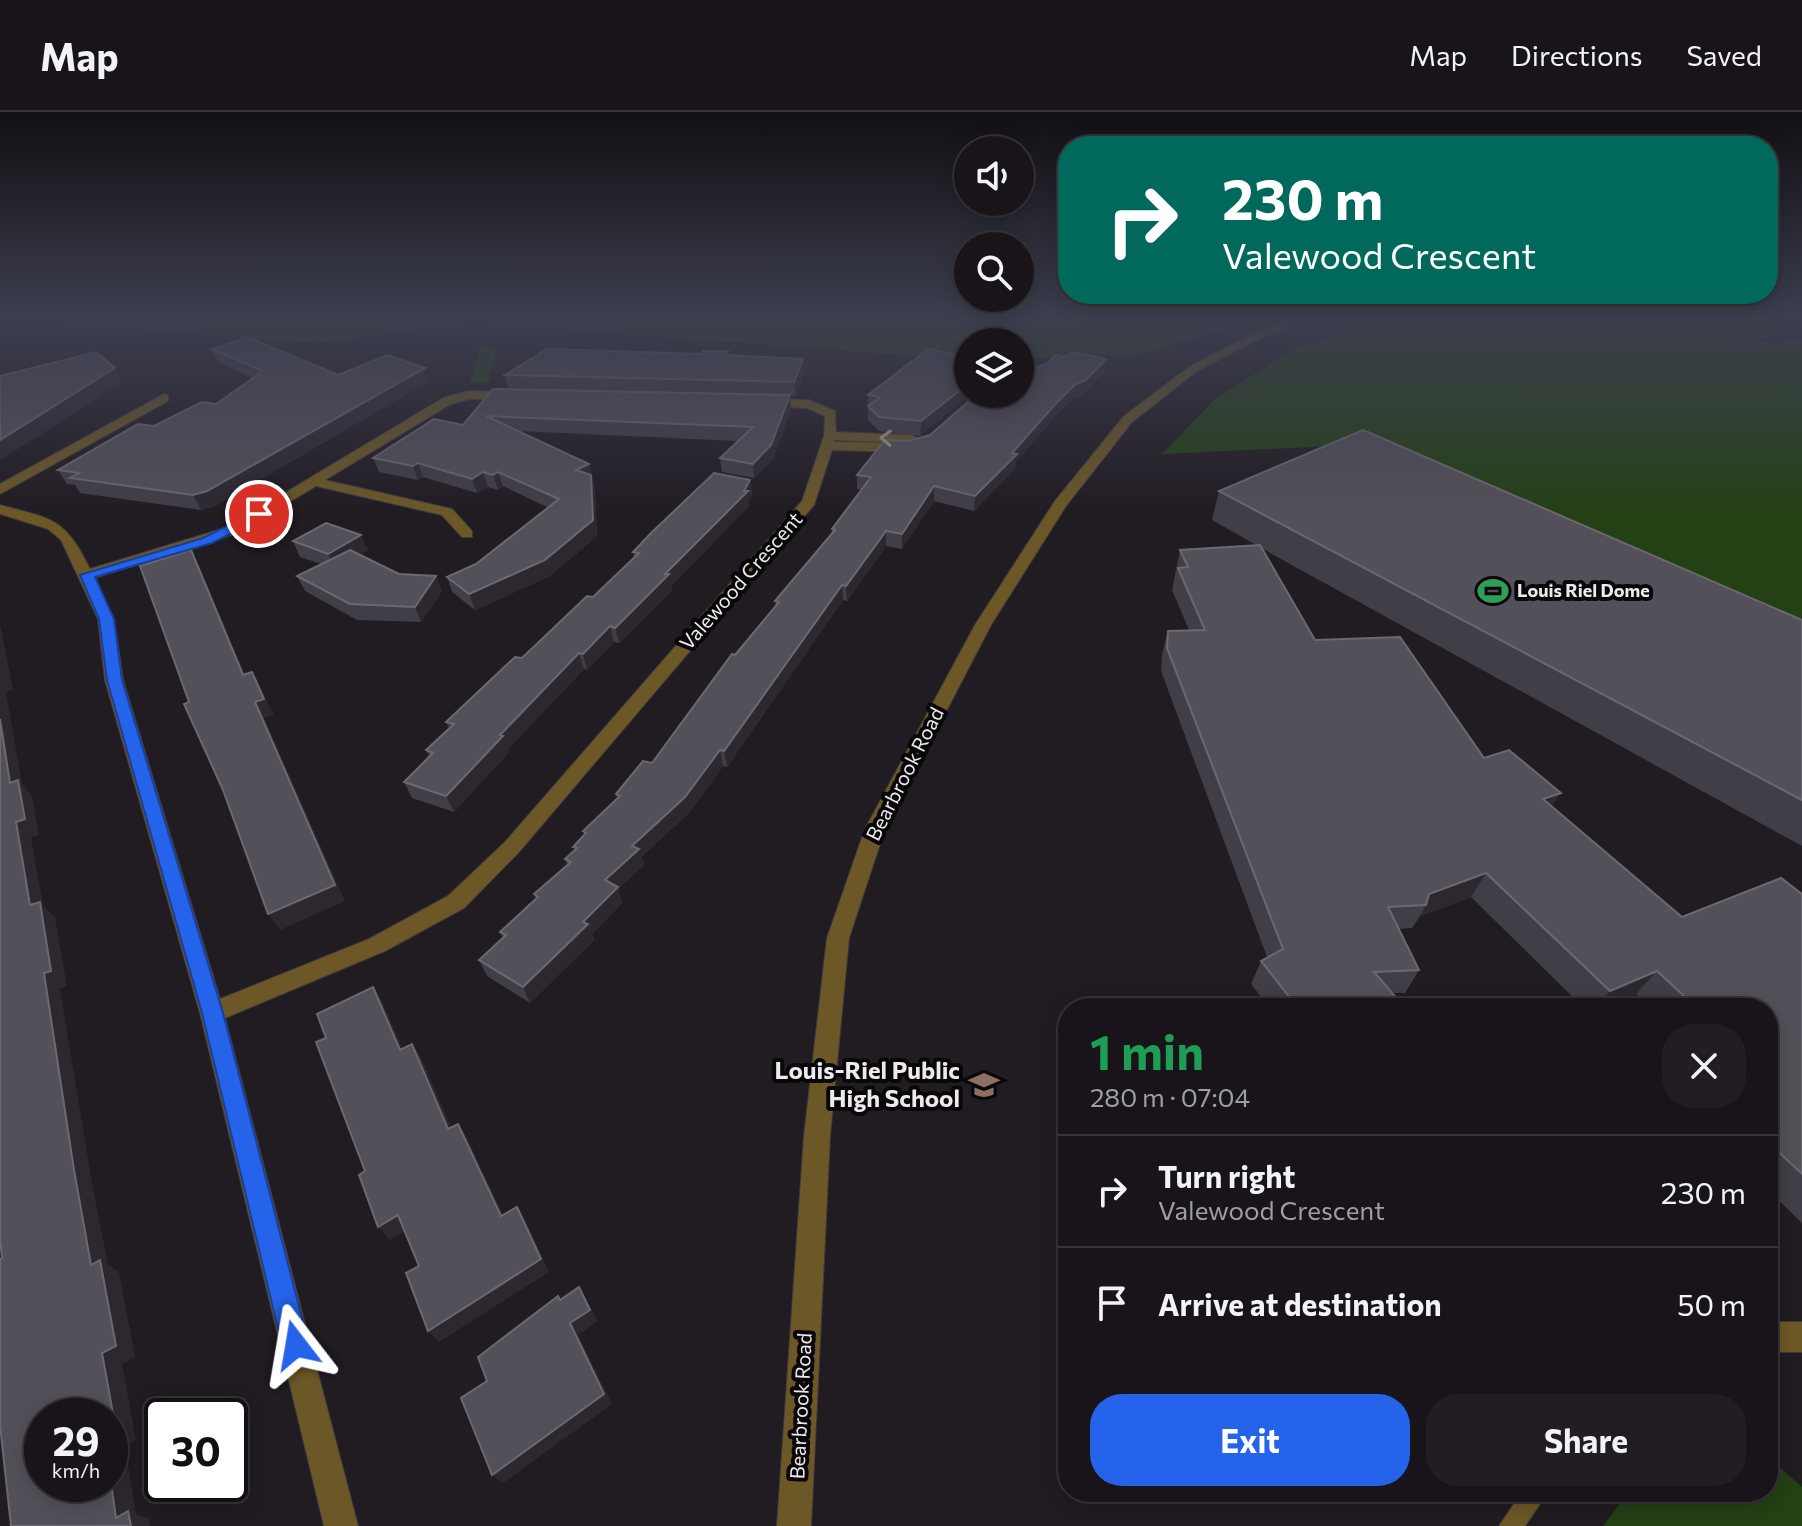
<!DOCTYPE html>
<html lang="en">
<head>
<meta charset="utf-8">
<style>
  :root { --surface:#19141a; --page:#221d23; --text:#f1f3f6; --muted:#9f9ea2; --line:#373339; --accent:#2563eb }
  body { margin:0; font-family:Commissioner,sans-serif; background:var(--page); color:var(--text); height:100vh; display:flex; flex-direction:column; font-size:30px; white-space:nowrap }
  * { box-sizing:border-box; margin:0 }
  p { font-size:26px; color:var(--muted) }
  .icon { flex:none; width:44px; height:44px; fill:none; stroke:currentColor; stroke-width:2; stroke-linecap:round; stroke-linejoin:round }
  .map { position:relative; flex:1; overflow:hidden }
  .drawer { position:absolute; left:1058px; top:886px; width:720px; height:504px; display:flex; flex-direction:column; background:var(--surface); border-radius:32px; box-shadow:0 4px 20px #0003,0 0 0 2px var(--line) }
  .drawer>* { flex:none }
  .guide { position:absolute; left:1058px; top:24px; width:720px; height:168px; border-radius:32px; box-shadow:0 4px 20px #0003,0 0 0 2px var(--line); background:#00695c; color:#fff; overflow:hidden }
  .tools { position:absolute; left:954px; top:24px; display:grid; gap:16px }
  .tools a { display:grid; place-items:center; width:80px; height:80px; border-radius:50%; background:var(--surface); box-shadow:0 4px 20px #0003,0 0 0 2px var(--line); font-size:40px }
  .speed { position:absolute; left:24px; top:1286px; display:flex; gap:16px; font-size:40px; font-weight:700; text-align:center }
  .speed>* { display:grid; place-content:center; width:104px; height:104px; border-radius:50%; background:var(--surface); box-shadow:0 4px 20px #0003,0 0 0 2px var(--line); line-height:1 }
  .speed small { font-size:20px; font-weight:400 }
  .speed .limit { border:4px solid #111; border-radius:12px; background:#fff; color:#111 }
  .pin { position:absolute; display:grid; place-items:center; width:68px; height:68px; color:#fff; margin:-34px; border:4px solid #fff; border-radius:50%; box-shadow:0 2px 8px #0007 }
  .me { position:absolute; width:88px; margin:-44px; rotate:346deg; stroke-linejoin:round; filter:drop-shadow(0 0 6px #0008) }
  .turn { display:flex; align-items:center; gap:28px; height:168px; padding:0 32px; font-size:36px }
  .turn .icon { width:104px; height:104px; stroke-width:2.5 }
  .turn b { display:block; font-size:56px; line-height:68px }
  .round { display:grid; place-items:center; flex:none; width:84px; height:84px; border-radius:32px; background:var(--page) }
  .summary { display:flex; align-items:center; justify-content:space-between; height:136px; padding:0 32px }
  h1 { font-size:48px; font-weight:700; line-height:60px; color:#1e9e55 }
  .button { display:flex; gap:16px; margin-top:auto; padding:16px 32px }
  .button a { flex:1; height:92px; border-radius:32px; background:var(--accent); color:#fff; font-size:32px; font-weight:700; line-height:92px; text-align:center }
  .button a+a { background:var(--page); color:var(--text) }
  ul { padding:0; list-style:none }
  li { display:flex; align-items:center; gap:24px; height:112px; padding:0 32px; border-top:2px solid var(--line) }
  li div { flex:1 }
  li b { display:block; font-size:30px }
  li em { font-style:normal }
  header { display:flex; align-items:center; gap:48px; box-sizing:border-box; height:112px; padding:0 40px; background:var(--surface); border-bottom:2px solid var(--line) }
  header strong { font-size:38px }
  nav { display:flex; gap:44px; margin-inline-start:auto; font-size:28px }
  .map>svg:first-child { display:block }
  .commercial { fill:#2c2313 }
  .green { fill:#244015 }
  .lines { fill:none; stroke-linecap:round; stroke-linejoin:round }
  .service-casing { stroke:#3e383f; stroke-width:2 }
  .minor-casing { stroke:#3e383f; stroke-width:2 }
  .tertiary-casing { stroke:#3e383f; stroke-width:2 }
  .service { fill:#6c5826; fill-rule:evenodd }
  .minor { fill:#6c5826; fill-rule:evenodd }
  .tertiary { fill:#6c5826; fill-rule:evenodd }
  .wall { fill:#423e47 }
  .shaded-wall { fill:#2d2830 }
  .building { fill:#545059; stroke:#6c6870; stroke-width:2 }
  .oneway { stroke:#ada08a }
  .route { fill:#2563eb; stroke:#184099; stroke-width:2 }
  .labels { text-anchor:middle; stroke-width:8; stroke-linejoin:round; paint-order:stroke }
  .far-poi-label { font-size:18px; font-weight:bold; fill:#eee9ee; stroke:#090709; text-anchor:start }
  .street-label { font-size:20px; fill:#eee9ee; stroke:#090709 }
  .near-poi-label { font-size:24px; font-weight:bold; fill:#eee9ee; stroke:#090709; text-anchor:end }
</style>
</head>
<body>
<header>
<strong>Map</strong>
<nav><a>Map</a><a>Directions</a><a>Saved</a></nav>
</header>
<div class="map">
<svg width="1802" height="1414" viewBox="0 0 1802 1414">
  <rect width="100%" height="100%" fill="#211b22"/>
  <path class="commercial" d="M1629 206H1802V217L1749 229 1676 223Z"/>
  <g class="green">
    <path d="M0 206H1240V212L1134 244 1020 247V230H968V248L470 210 318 231Z"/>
    <path d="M1409 206H1584L1610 217 1679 214 1744 231 1802 228V511L1396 331 1162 342 1215 287 1298 235Z"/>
    <path d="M480 235 497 236 488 271H470Z"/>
    <path d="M1768 1345 1802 1375V1414H1603L1629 1380H1768Z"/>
  </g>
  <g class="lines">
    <g class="service-casing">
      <path id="service" d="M1522 1380H1548L1525 1414H1499Z"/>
    </g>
    <g class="minor-casing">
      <g id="minor">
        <path d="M468 279 515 280 521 284 515 288 469 287 451 292 325 368 452 397 472 419V425H462L442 403 316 374 238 421 94 466 114 507 123 568 220 887 369 827 448 784 505 730 802 389 824 324 825 304 807 296 763 294 759 293V287L809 288 835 299 836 320 911 323 929 332 907 340 832 338 814 393 519 740 464 796 385 839 225 906 358 1414H324L200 901 105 568 98 507 61 428 48 417 0 402V393C53 407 65 406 90 457L228 415 443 286ZM835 328 909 331H910L834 330Z"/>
        <path d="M164 282 168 283V289L0 382V372Z"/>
        <rect x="1768" y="1210" width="34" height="30"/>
      </g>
    </g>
    <g class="tertiary-casing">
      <path id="tertiary" d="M1293 206H1309L1267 223 1197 259 1132 310 1066 394 991 513 885 717 849 826 830 1024 811 1414H777L804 1024 827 826 865 717 975 513 1055 389 1124 304 1189 255 1259 219Z"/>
    </g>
    <use href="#service" class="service"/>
    <use href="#minor" class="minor"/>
    <use href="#tertiary" class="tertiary"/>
  </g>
  <g class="wall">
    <path d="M211 237 338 263 425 256 429 269 215 394 201 398 80 381 75 373 67 372 58 358 154 314 216 292 253 266 218 250Z"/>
    <path d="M729 243 804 260 796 284 790 283 791 297 773 347 754 366 722 360 720 346 738 329 519 319 589 352 595 377 597 424 550 464 475 498 452 480 447 465 476 452 549 396 503 374 498 378 488 375 477 381 423 365 418 368 379 360 373 346 463 313 508 277 505 263Z"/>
    <path d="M968 245 920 324 879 319 868 308V283Z"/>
    <path d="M1028 258 1104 260 1083 283 1074 286 1059 300 1016 349 1015 357 974 399 934 389 902 437 886 434 847 489 843 488 727 655 723 654 689 701 641 745 644 753 618 777 622 791 592 822 594 828 530 891 487 864 479 848 503 826 500 820 536 787 534 782 567 753 565 747 575 738 573 735 584 723 583 719 617 686 616 682 652 651 735 543 776 494 775 489 833 421 832 417 862 378 857 377V363L908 329 930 323Z"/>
    <path d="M750 368 752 383 749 388V394L671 474 672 478 619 531 614 530 587 558 584 557 508 637 509 640 454 700 412 686 404 670 429 645 426 638 449 616 446 610 593 485 634 446 633 440Z"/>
    <path d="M1219 379 1802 508V734L1261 436 1315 528 1484 646 1552 695 1682 805 1802 782V1111L1768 1078V896H1650L1636 882 1603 896H1584L1471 785 1420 804 1412 816 1399 817 1419 858 1405 881H1392L1405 896H1270L1251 872 1261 849 1267 845 1161 559 1162 542 1168 519 1189 518 1172 478 1180 438 1256 433 1212 408Z"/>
    <path d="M293 429 368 438 360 442 399 462 436 464 442 479 421 510 357 508 305 479 297 464 321 452 300 445Z"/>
  </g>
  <g class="shaded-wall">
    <path d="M803 247 804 260 796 284 794 270Z"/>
    <path d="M1106 247 1104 260 1083 283 1074 286 1059 300 1016 349 1015 357 974 399 975 384 1012 341 1060 287Z"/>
    <path d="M115 256 123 270 1 348 0 346V328Z"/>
    <path d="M425 256 429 269 215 394 201 398 193 383Z"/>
    <path d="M968 272V282H971L920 324 921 309Z"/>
    <path d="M790 283 791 297 773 347 754 366 753 352Z"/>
    <path d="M418 351 423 365 418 368 413 354Z"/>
    <path d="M589 352 595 377 597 424 550 464 475 498 469 482 592 367 576 358Z"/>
    <path d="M483 360 488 375 477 381 472 367Z"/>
    <path d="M498 360 503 374 498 378 493 363Z"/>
    <path d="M750 368 752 383 749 388V394L671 474 672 478 619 531 615 516 744 379Z"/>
    <path d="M934 374V389L902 437V422Z"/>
    <path d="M886 419V434L847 489 846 474Z"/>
    <path d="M361 423 368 438 335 457 328 442Z"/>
    <path d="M191 438 199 454 252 579 243 563Z"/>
    <path d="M436 464 442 479 421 510 415 495Z"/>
    <path d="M842 473 843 488 727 655 724 639Z"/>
    <path d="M0 512 13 578 6 580 22 672 32 684 39 723 31 726 43 793 55 805 67 874 60 877 92 1071 108 1153 119 1160 135 1245 122 1252 136 1328 125 1334 136 1402 149 1406 150 1414H131L116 1406 110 1364V1322L102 1241 91 1153 74 1058 0 607Z"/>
    <path d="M610 514 614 530 587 558 583 542Z"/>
    <path d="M579 541 584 557 508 637 509 640 454 700 446 684 500 623Z"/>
    <path d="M252 560 274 603 264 606 345 789 280 818 268 802 255 590Z"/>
    <path d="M720 638 723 654 689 701 641 745 644 753 618 777 622 791 592 822 594 828 530 891 523 875 583 810 605 768 632 734Z"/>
    <path d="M1561 681 1545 705 1543 687Z"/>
    <path d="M1486 761 1471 785 1420 804 1426 793 1429 782Z"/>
    <path d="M1657 859 1636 882 1603 896H1594L1610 879Z"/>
    <path d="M373 875 383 891 410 953 400 938Z"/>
    <path d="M412 932 422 947 458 1031 448 1017Z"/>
    <path d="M458 1012 467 1026 510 1118 501 1104Z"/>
    <path d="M517 1095 525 1108 549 1160 439 1230 428 1219Z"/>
    <path d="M398 1103 410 1116 390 1128 378 1115Z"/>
    <path d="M579 1175 598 1209 578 1223 612 1292 503 1371 492 1363 570 1211Z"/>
  </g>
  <g class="building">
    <path d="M248 225 338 263 387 243 425 256 207 379 193 383 70 366 79 361 58 358 138 312 154 314 202 290 216 292 263 259 211 237Z"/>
    <path d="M547 237 701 242 703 239H728L727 243 803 247 794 270 505 263Z"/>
    <path d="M928 237 968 245V272L921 309 879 305 868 294 880 285 868 283Z"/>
    <path d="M96 240 115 256 0 328V264Z"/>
    <path d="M1072 240 1106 247 1085 269 1076 272 1060 287 1012 341 1017 342 975 384 934 374 902 422 886 419 846 474 842 473 724 639 720 638 685 685 632 734 639 737 605 768 618 775 583 810 588 812 523 875 479 848 506 823 500 820 538 785 534 782 571 750 565 747 577 736 573 735 586 721 583 719 620 684 616 682 643 649 652 651 732 542 735 543 779 490 775 489 835 418 832 417 871 365 857 363 885 328 908 329 930 323 977 282H1020V256L1028 258 1046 252 1056 243 1064 245Z"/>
    <path d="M493 277 790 283 771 333 753 352 720 346 753 315 486 304 589 352 576 358 591 363 593 408 545 448 469 482 447 465 476 452 559 387 498 360 493 363 483 360 472 367 418 351 413 354 373 346 434 307 463 313Z"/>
    <path d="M1363 318 1802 508V688L1219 379Z"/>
    <path d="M714 361 750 368 744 379H748L665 462H669L615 516 610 514 583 542 579 541 500 623 503 624 446 684 404 670 433 641 426 638 454 612 446 610 515 545 522 546 587 484 593 485 639 441 633 440 650 422Z"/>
    <path d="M326 411 361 423 328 442 293 429Z"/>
    <path d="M1260 433 1315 528 1400 525 1484 646 1509 638 1561 681 1543 687 1682 805 1781 766 1802 782V1062L1768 1030V896H1697L1657 859 1610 879 1486 761 1429 782 1426 793 1388 795 1419 858 1374 860 1405 896H1298L1261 849 1283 837 1167 536 1168 519 1205 518 1178 456 1188 455 1180 438Z"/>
    <path d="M191 438 243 563 252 560 264 587 255 590 335 773 268 802 223 678 184 592 189 590 140 454Z"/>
    <path d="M350 438 399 462 436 464 415 495 350 492 297 464Z"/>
    <path d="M0 607 10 671 18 668 25 707 16 710 30 793 40 790 51 859 44 861 74 1058 91 1153 100 1148 116 1234 102 1241 116 1318 110 1322V1304H42V1372H110V1364L116 1406 128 1399 131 1414H11L0 1313V1147L2 1146 0 1127Z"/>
    <path d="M373 875 400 938 412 932 448 1017 458 1012 501 1104 517 1095 541 1147 428 1219 406 1161 419 1154 398 1103 378 1115 359 1063 365 1059 316 930 326 926 317 902Z"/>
    <path d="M579 1175 590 1198 570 1211 604 1282 492 1363 461 1286 487 1269 478 1245 558 1184 560 1188Z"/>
  </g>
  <defs><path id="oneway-chevron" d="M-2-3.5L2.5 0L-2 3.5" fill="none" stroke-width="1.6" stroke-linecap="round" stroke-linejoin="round" transform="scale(2)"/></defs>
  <use class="oneway" href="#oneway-chevron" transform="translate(886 326) rotate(-178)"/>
  <linearGradient id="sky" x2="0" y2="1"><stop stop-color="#120f13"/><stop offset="0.51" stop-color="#3d3f4f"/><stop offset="1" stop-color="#3d3f4f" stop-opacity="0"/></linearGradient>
  <rect width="1802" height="404" fill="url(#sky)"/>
  <path class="route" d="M259 398 266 402 264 405 212 431 95 465 114 507 122 568 223 901 309 1233 305 1242 296 1246 286 1242 282 1233 202 901 107 568 99 507 80 463 203 426Z"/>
  <defs>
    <g id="stadium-bare" transform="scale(2.4)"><path d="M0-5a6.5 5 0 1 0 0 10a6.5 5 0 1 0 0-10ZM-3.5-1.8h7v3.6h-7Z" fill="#2e9e5b" stroke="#090709" stroke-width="2.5" paint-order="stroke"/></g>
    <g id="school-bare" transform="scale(2.4)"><path d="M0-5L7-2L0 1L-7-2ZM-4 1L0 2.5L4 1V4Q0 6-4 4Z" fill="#8d6e63" stroke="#090709" stroke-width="2.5" paint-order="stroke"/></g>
  </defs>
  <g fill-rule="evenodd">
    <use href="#stadium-bare" x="1493" y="479"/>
    <use href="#school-bare" x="984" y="973"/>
  </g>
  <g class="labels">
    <g class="far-poi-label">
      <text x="1517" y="485">Louis Riel Dome</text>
    </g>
    <g class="street-label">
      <text transform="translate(741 469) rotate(-49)" y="7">Valewood Crescent</text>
      <text transform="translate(905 662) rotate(-63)" y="7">Bearbrook Road</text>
      <text transform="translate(801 1294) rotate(-87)" y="7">Bearbrook Road</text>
    </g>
    <g class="near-poi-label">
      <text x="960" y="967">Louis-Riel Public<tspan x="960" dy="28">High School</tspan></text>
    </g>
  </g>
</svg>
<div class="tools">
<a><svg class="icon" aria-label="sound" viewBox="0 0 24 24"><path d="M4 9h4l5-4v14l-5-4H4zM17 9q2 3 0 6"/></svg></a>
<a><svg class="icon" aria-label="search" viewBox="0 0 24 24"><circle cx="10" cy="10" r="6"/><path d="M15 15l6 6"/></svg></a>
<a><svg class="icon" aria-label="layers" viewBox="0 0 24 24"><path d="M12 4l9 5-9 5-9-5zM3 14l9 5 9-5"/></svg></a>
</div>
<div class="speed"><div>29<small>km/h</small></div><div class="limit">30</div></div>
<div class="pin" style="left:259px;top:402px;background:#d93025"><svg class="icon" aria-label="arrive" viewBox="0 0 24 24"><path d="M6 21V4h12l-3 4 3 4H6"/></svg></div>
<svg class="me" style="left:296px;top:1233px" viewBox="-20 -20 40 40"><path d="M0-17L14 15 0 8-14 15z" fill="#2563eb" stroke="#fff" stroke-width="4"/></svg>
<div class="guide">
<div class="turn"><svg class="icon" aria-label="right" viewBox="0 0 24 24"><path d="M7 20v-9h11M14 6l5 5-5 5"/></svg><div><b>230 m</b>Valewood Crescent</div></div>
</div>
<section class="drawer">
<div class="summary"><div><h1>1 min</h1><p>280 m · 07:04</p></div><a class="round"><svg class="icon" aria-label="close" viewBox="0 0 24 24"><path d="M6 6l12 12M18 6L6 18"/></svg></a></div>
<ul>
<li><svg class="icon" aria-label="right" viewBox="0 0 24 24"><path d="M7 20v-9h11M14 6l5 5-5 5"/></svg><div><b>Turn right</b><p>Valewood Crescent</p></div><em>230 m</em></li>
<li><svg class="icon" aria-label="arrive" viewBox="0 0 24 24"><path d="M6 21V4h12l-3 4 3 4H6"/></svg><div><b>Arrive at destination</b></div><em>50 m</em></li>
</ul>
<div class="button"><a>Exit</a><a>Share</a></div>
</section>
</div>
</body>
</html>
